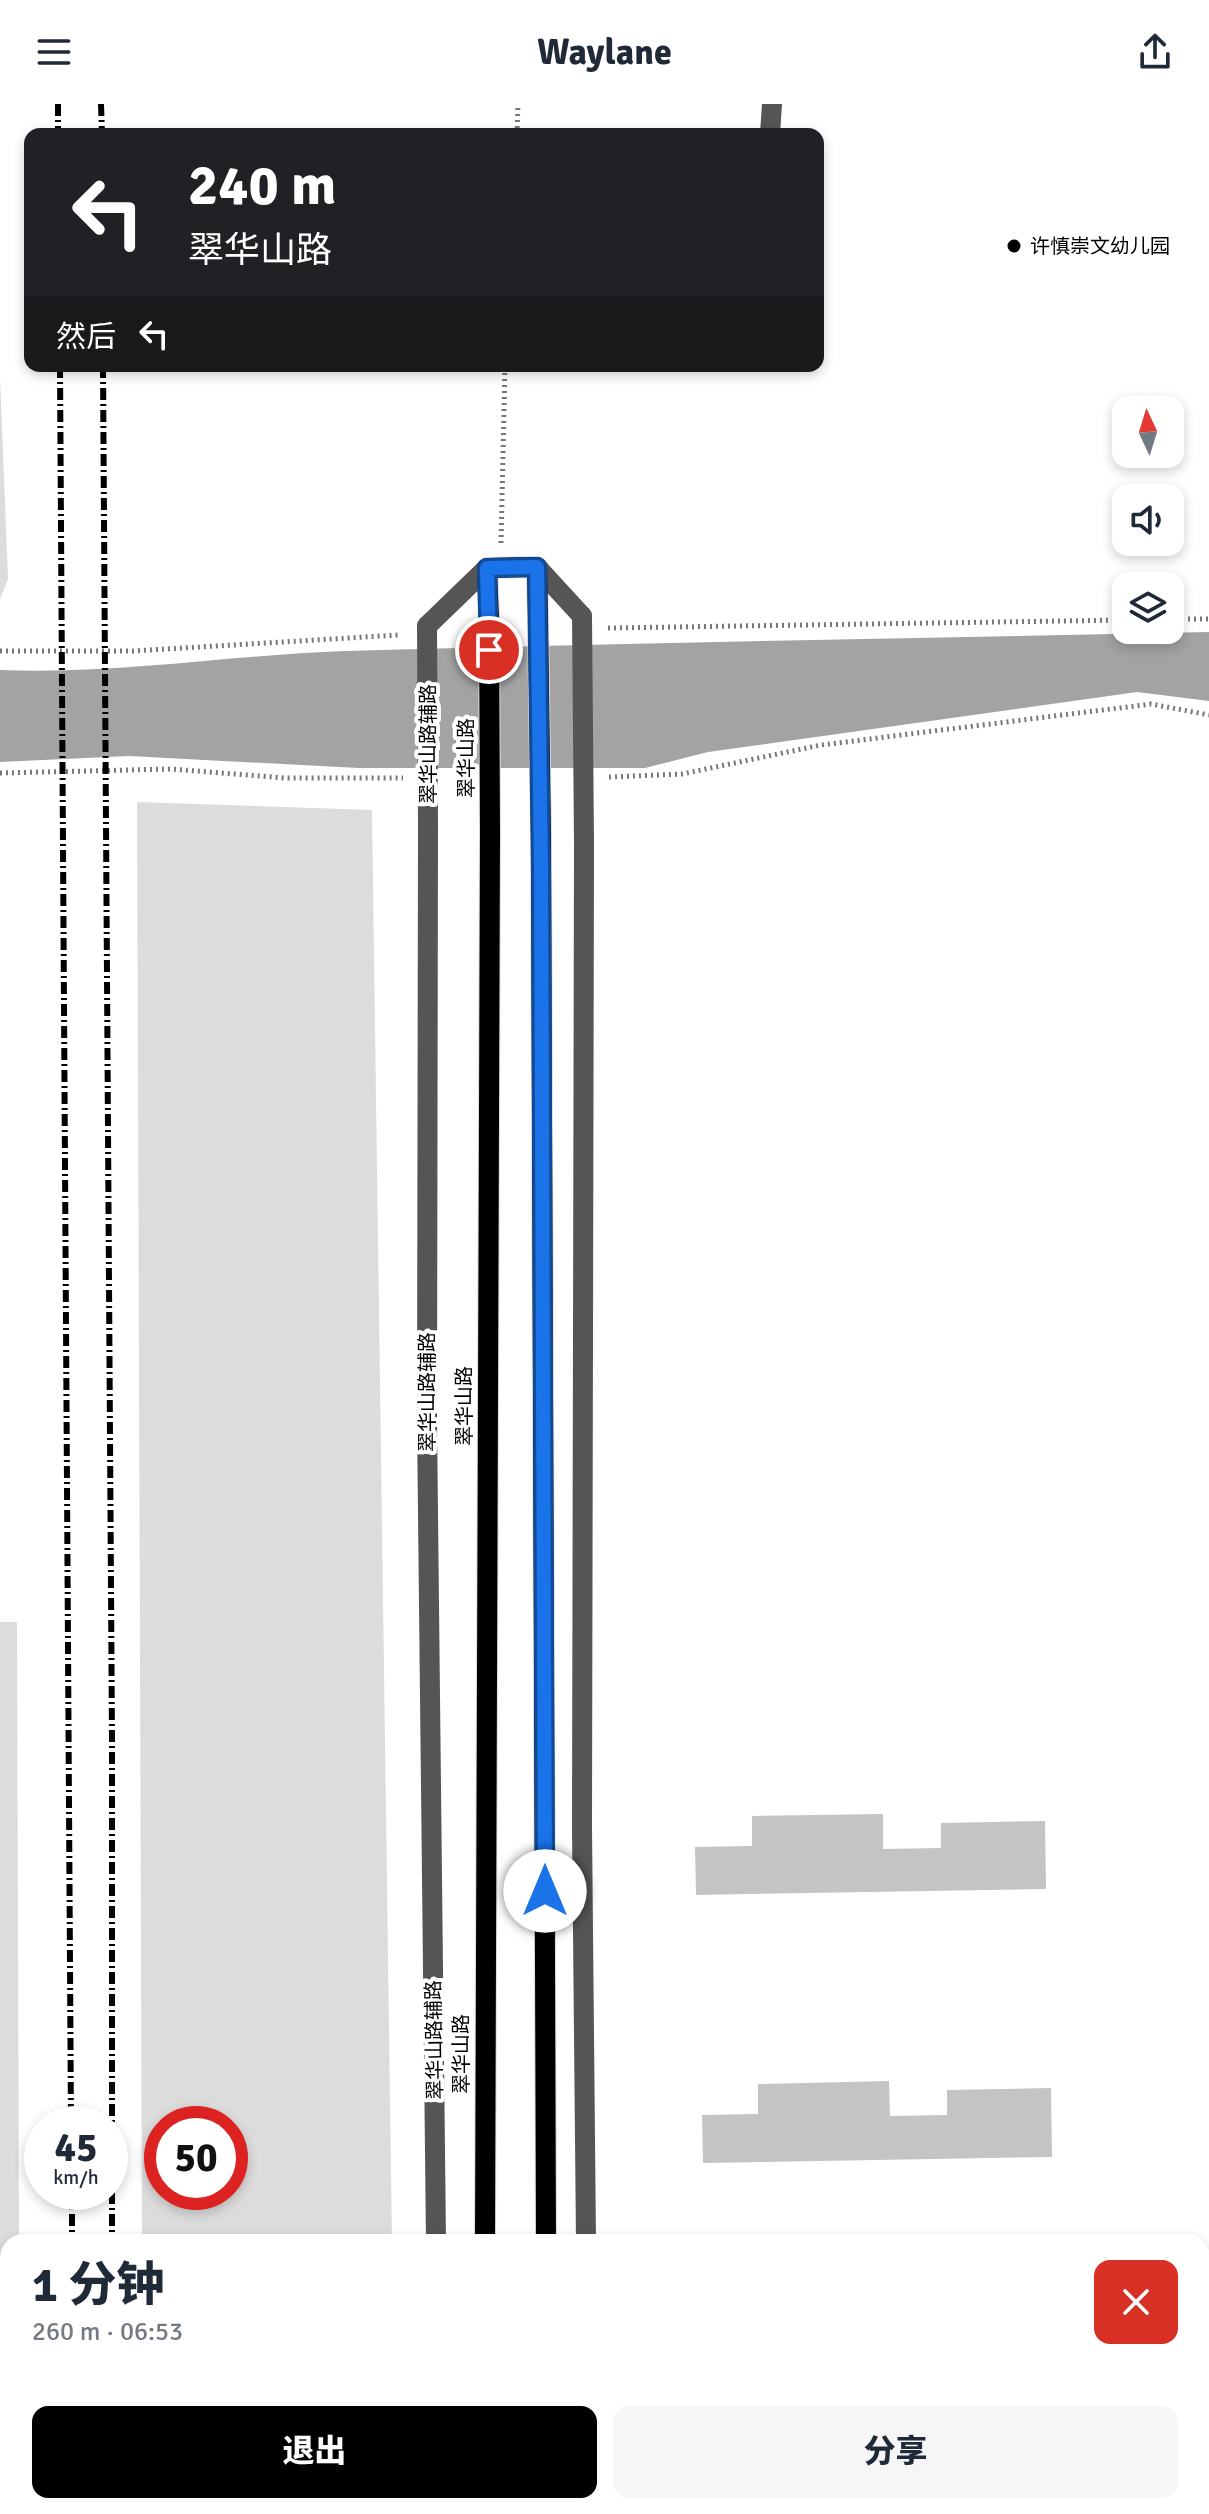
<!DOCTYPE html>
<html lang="zh">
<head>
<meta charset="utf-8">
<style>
  :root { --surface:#fff; --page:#f6f6f7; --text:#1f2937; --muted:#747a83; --accent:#000 }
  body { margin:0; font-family:Signika,"Noto Sans SC",sans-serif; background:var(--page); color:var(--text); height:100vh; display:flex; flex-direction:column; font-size:30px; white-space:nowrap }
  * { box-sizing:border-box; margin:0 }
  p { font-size:26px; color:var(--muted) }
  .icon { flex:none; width:44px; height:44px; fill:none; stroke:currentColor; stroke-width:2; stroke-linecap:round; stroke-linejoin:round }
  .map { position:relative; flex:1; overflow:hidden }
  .side { position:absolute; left:0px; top:2130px; width:1210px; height:280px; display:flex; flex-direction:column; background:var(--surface); border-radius:24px 24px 0 0; box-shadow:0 4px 12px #0003 }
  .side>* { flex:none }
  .hud { position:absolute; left:24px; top:24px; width:800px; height:244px; border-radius:16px; box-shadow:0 4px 12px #0003; background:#202124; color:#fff; overflow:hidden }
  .needle { width:52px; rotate:356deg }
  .controls { position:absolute; left:1112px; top:292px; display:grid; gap:16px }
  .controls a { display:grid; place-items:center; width:72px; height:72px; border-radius:16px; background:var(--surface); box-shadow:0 4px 12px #0003; font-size:40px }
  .speed { position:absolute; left:24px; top:2002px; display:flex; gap:16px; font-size:40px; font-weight:700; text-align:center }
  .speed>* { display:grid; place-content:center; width:104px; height:104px; border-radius:50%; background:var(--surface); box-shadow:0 4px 12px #0003; line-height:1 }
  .speed small { font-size:20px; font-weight:400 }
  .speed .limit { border:12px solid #d22; background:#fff; color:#111 }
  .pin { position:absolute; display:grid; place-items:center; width:68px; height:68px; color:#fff; margin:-34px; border:4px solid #fff; border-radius:50%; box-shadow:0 2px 8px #0007 }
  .me { position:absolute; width:88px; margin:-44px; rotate:0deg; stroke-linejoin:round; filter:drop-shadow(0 0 6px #0008) }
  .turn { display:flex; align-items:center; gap:28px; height:168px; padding:0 32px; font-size:36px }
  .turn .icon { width:104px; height:104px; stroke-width:2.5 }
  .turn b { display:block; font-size:56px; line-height:68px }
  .then { display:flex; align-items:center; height:76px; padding:0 32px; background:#0003; gap:16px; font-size:30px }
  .round { display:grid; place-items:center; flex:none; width:84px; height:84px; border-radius:16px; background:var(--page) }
  .overview { display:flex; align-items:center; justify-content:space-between; height:136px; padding:0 32px }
  h1 { font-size:48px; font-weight:800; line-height:60px }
  .primary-button { display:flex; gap:16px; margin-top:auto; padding:16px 32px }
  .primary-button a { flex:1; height:92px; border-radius:16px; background:var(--accent); color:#fff; font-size:32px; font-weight:800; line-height:92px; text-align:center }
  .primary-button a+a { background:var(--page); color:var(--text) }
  header { display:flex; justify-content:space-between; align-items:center; height:104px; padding:0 32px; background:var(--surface); font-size:36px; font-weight:800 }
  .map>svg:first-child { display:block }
  .green { fill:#dcdcdc; fill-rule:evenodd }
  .water { fill:#a3a3a3 }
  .building { fill:#c4c4c4 }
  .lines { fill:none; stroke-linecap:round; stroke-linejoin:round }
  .major-casing { stroke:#dbdbdb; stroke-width:22 }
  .path { stroke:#777; stroke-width:5; stroke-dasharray:2 4; stroke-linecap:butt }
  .minor { stroke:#555; stroke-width:20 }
  .major { stroke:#000; stroke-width:20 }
  .rail { stroke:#000; stroke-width:6; stroke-dasharray:12 4 2 4; stroke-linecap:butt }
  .major-bridge-casing { stroke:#dbdbdb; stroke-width:22; stroke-linecap:butt }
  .minor-bridge { stroke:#555; stroke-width:20 }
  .major-bridge { stroke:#000; stroke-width:20 }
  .route-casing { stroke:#114b97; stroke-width:20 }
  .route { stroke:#1a73e8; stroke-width:14 }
  .poi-dot { fill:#000; stroke:#fff; stroke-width:3 }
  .labels { text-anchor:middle; stroke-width:8; stroke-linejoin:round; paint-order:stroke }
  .poi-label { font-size:20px; fill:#000; stroke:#fff; text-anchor:start }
  .street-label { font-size:20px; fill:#000; stroke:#fff }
</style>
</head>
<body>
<header><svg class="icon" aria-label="menu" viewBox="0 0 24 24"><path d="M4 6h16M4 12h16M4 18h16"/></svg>Waylane<svg class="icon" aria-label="share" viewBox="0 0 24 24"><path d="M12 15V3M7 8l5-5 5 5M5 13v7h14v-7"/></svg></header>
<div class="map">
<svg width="1209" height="2410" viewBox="0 0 1209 2410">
  <rect width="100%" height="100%" fill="#fff"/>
  <g class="green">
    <path d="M0 273 8 475 0 495Z"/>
    <path d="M137 698 372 706 392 2138H142ZM162 2020H230V2088H162Z"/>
    <path d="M0 1518H17L19 2138H8V2402H19V2410H0Z"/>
    <rect x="143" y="2402" width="252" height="8"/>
  </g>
  <path class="water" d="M1209 528V597L1137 588 708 648 645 664H359L129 652 0 658V566C115 571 230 551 346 547 633 539 921 534 1209 528Z"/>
  <g class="building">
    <path d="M883 1710V1745L941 1744V1719L1045 1717 1046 1785 696 1791 695 1743 752 1742V1712Z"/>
    <path d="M889 1977 890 2012 947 2011V1986L1051 1984 1052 2053 703 2059 702 2011 758 2010V1980Z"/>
    <rect x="1202" y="2300" width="7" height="82"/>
  </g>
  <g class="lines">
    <g class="major-casing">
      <g id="major">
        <path d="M489 515 487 464 537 463 538 513"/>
        <path d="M541 734 546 2138"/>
        <path d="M485 2138 490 729"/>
        <path d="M547 2402V2410"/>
        <path d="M483 2410V2402"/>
      </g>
    </g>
    <g class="path">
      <path d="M517 30 518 0"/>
      <path d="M501 439 505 262"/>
      <path d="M1170 515H1209"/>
      <path d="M608 524 1126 516"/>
      <path d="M0 547H133L398 531"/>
      <path d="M0 669 171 665 285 674H403"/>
      <path d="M609 673 682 670 821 641 1151 600 1209 611"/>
    </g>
    <g class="minor">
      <path d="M770 30 772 0"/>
      <path d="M537 463 582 512"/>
      <path d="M427 522 487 464"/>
      <path d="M428 722 427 1318 436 2138"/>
      <path d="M584 738 582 1723 586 2138"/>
      <path d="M439 2402V2410"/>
      <path d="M589 2402V2410"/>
    </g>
    <use href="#major" class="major"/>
    <g class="rail">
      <path d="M58 0V30"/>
      <path d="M101 0 102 30"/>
      <path d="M60 262 71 2020"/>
      <path d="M103 262 112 1637V2138"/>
      <path d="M72 2088V2138"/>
      <path d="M74 2402V2410"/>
      <path d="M112 2402V2410"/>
    </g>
    <g class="major-bridge-casing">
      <g id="major-bridge">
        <path d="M538 513 541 734"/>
        <path d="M489 515 490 729"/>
      </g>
    </g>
    <g class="minor-bridge">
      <path d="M582 512 584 738"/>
      <path d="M427 522 428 722"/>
    </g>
    <use href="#major-bridge" class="major-bridge"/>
  </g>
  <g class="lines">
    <g class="route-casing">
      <path id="route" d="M489 546 487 464 537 463 541 766 545 1787"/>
    </g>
    <use href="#route" class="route"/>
  </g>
  <circle class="poi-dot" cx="1014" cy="142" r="8"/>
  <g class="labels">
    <g class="poi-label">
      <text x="1030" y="149">许慎崇文幼儿园</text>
    </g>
    <g class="street-label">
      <text transform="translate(428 640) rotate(-90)" y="7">翠华山路辅路</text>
      <text transform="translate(466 654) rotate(-90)" y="7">翠华山路</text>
      <text transform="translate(427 1288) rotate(-90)" y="7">翠华山路辅路</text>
      <text transform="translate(464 1302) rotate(-90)" y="7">翠华山路</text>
      <text transform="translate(434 1936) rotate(-91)" y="7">翠华山路辅路</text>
      <text transform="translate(461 1950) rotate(-90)" y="7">翠华山路</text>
    </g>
  </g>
</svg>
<div class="controls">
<a><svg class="needle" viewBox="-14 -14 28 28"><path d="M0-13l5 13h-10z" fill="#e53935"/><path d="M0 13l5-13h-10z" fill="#747a83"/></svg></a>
<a><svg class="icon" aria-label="sound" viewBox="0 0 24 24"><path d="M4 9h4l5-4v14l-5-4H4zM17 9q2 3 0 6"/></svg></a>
<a><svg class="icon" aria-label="layers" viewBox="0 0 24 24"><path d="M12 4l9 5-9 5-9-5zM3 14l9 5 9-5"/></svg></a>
</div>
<div class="speed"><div>45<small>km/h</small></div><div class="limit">50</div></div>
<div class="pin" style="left:489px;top:546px;background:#d93025"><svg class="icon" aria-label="arrive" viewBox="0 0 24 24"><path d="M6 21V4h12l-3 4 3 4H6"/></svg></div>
<svg class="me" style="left:545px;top:1787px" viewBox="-20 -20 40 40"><circle r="19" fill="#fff"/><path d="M0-13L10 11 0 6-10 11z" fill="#1a73e8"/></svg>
<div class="hud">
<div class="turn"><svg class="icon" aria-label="left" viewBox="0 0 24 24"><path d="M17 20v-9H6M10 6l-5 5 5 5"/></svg><div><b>240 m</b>翠华山路</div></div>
<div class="then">然后<svg class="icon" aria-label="left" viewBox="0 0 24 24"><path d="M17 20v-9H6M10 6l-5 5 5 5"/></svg></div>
</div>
<section class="side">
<div class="overview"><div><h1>1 分钟</h1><p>260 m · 06:53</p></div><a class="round" style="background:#d93025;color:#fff"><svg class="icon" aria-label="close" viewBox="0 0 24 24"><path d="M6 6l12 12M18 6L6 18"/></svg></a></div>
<div class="primary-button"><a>退出</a><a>分享</a></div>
</section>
</div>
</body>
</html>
